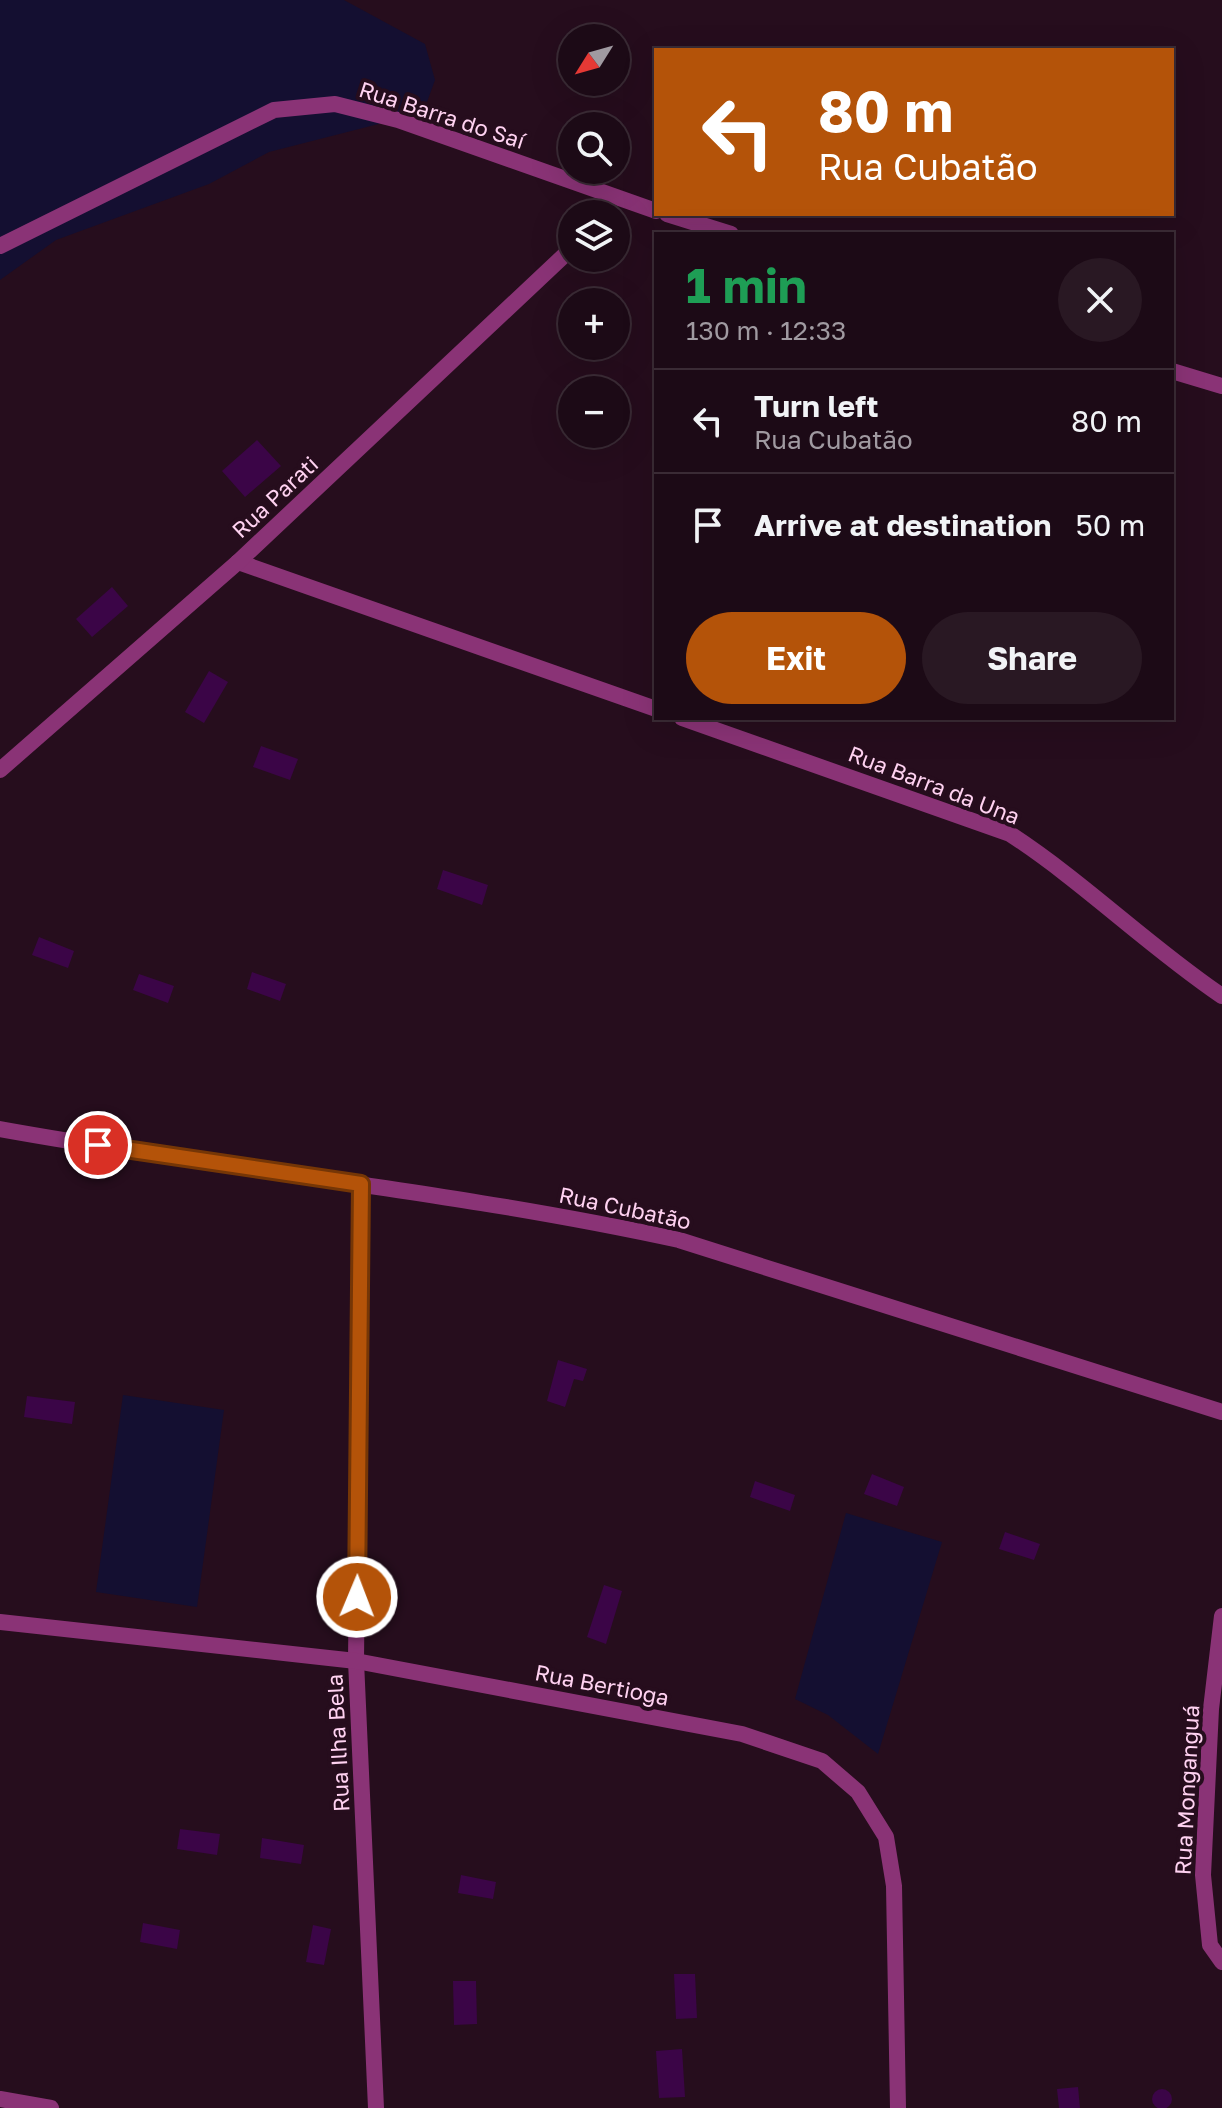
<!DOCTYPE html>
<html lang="en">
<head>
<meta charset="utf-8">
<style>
  :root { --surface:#1c0a16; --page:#291823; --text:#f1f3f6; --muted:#a09aa1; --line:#3a2b35; --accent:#b45309 }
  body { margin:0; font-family:"Golos Text",sans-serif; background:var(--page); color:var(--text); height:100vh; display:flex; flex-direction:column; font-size:30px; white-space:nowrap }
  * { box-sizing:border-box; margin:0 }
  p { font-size:26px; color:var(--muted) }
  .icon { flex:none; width:44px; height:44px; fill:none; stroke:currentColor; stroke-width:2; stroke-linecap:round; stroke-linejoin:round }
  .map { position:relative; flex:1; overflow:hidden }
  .panel { position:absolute; left:654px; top:232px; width:520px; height:488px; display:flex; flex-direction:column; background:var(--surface); border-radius:0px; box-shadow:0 8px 32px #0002,0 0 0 2px var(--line) }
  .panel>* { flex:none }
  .guide { position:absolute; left:654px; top:48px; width:520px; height:168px; border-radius:0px; box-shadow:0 8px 32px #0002,0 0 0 2px var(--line); background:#b45309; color:#fff; overflow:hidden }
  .needle { width:52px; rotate:233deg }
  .fabs { position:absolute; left:558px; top:24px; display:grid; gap:16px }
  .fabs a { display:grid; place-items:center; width:72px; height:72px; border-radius:50%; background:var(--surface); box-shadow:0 8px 32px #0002,0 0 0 2px var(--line); font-size:40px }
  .pin { position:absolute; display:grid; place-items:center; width:68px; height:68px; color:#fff; margin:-34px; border:4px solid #fff; border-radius:50%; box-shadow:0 2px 8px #0007 }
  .me { position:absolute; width:88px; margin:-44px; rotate:1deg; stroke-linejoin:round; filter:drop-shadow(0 0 6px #0008) }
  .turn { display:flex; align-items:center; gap:28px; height:168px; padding:0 32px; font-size:36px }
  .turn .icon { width:104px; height:104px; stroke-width:2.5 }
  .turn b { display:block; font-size:56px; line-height:68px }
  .round { display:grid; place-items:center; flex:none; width:84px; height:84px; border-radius:42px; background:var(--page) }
  .headline { display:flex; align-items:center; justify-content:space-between; height:136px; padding:0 32px }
  h1 { font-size:48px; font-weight:700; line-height:60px; color:#1e9e55 }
  .cta { display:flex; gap:16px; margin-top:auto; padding:16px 32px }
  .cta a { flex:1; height:92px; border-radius:48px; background:var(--accent); color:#fff; font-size:32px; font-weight:700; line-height:92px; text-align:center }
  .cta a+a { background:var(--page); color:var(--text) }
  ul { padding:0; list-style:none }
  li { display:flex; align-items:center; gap:24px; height:104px; padding:0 32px; border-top:2px solid var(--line) }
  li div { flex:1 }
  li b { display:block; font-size:30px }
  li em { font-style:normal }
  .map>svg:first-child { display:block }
  .green { fill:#140f31 }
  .water { fill:#3b0547 }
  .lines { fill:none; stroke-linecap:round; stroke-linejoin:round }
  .street { stroke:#8a3376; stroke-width:16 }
  .route-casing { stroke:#753606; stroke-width:20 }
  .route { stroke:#b45309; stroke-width:14 }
  .labels { text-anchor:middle; stroke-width:8; stroke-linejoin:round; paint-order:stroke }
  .street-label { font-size:22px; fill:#ffd2f1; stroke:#260d1d }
</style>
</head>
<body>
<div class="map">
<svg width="1222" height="2108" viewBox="0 0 1222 2108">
  <rect width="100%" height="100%" fill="#260d1d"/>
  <g class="green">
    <path d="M0 0H344L425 44 435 80 427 102 406 117 269 152 209 184 56 240 0 280Z"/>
    <path d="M123 1395 224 1410 197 1607 96 1592Z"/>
    <path d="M846 1513 942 1542 878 1754 828 1715 795 1699Z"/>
  </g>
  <g class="water">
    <path d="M257 440 281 466 245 497 222 471Z"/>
    <path d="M112 587 128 606 92 637 76 619Z"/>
    <path d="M209 671 228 682 204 723 185 712Z"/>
    <path d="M261 746 298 759 290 780 253 767Z"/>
    <path d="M443 870 488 885 482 905 437 889Z"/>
    <path d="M39 937 74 951 68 968 32 955Z"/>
    <path d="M252 972 286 984 280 1001 247 989Z"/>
    <path d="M139 974 174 986 168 1003 133 990Z"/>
    <path d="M558 1360 587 1369 583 1381 574 1379 565 1407 547 1401Z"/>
    <path d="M27 1396 75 1402 72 1424 24 1417Z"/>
    <path d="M872 1474 904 1487 897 1506 864 1494Z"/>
    <path d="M755 1481 795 1495 790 1511 750 1497Z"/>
    <path d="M1005 1532 1040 1544 1034 1560 999 1549Z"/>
    <path d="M604 1585 622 1591 606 1644 587 1637Z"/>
    <path d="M180 1829 220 1834 217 1855 177 1849Z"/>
    <path d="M262 1838 304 1845 301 1864 260 1858Z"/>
    <path d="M461 1875 496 1882 493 1899 458 1893Z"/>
    <path d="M143 1923 180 1930 177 1949 140 1942Z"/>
    <path d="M313 1925 331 1929 324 1965 306 1962Z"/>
    <path d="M674 1974H695L697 2018 676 2019Z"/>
    <path d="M453 1981H476L477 2024 454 2025Z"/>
    <path d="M682 2049 685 2097 659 2098 656 2051Z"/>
    <path d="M1078 2087 1080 2108H1059L1057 2089Z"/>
    <circle cx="1162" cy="2099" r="10"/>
  </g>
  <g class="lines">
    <g class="street">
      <path d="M667 214 731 234"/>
      <path d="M0 246 274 110 335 104 398 120 656 211"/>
      <path d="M1172 371 1222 386"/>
      <path d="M238 562 656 709"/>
      <path d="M682 718 1010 834C1085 883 1148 946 1222 996"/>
      <path d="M0 770 238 562 572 248"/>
      <path d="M0 1129C226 1170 455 1191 679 1240L1222 1412"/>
      <path d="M361 1184 356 1661 376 2108"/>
      <path d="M1222 1616 1211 1709 1203 1875 1210 1945 1222 1962"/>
      <path d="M0 1622 356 1661 742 1734 822 1761 858 1792 886 1837 894 1886 898 2108"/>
      <path d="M0 2099 51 2108"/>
    </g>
  </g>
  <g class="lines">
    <g class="route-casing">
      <path id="route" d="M98 1145 361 1184 357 1597"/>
    </g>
    <use href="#route" class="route"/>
  </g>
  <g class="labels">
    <g class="street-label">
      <text transform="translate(442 115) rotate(18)" y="8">Rua Barra do Saí</text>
      <text transform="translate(275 497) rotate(-43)" y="8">Rua Parati</text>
      <text transform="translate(934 785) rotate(21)" y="8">Rua Barra da Una</text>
      <text transform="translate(625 1208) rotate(12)" y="8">Rua Cubatão</text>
      <text transform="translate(602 1685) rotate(11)" y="8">Rua Bertioga</text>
      <text transform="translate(338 1743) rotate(-93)" y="8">Rua Ilha Bela</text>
      <text transform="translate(1187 1790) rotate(-87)" y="8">Rua Monganguá</text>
    </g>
  </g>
</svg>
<div class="fabs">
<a><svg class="needle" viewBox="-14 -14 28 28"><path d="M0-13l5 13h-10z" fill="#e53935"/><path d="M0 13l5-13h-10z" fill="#a09aa1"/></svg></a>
<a><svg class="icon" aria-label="search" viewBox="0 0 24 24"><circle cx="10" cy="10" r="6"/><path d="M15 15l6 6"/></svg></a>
<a><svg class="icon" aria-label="layers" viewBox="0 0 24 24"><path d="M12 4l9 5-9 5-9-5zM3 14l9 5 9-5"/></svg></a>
<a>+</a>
<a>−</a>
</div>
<div class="pin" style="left:98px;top:1145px;background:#d93025"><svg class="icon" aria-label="arrive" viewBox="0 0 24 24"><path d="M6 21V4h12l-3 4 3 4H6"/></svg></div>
<svg class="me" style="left:357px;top:1597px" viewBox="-20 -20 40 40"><circle r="17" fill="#b45309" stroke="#fff" stroke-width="3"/><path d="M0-11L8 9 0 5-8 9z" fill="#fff"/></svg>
<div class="guide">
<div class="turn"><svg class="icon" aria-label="left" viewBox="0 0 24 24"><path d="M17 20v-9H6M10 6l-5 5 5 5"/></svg><div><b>80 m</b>Rua Cubatão</div></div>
</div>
<section class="panel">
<div class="headline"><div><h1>1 min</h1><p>130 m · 12:33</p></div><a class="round"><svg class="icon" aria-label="close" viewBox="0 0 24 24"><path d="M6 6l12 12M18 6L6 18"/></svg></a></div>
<ul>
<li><svg class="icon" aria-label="left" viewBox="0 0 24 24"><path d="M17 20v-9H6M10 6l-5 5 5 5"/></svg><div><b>Turn left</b><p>Rua Cubatão</p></div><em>80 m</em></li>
<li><svg class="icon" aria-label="arrive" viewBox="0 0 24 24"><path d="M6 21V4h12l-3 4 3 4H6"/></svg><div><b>Arrive at destination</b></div><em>50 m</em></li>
</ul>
<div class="cta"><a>Exit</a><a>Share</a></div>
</section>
</div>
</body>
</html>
